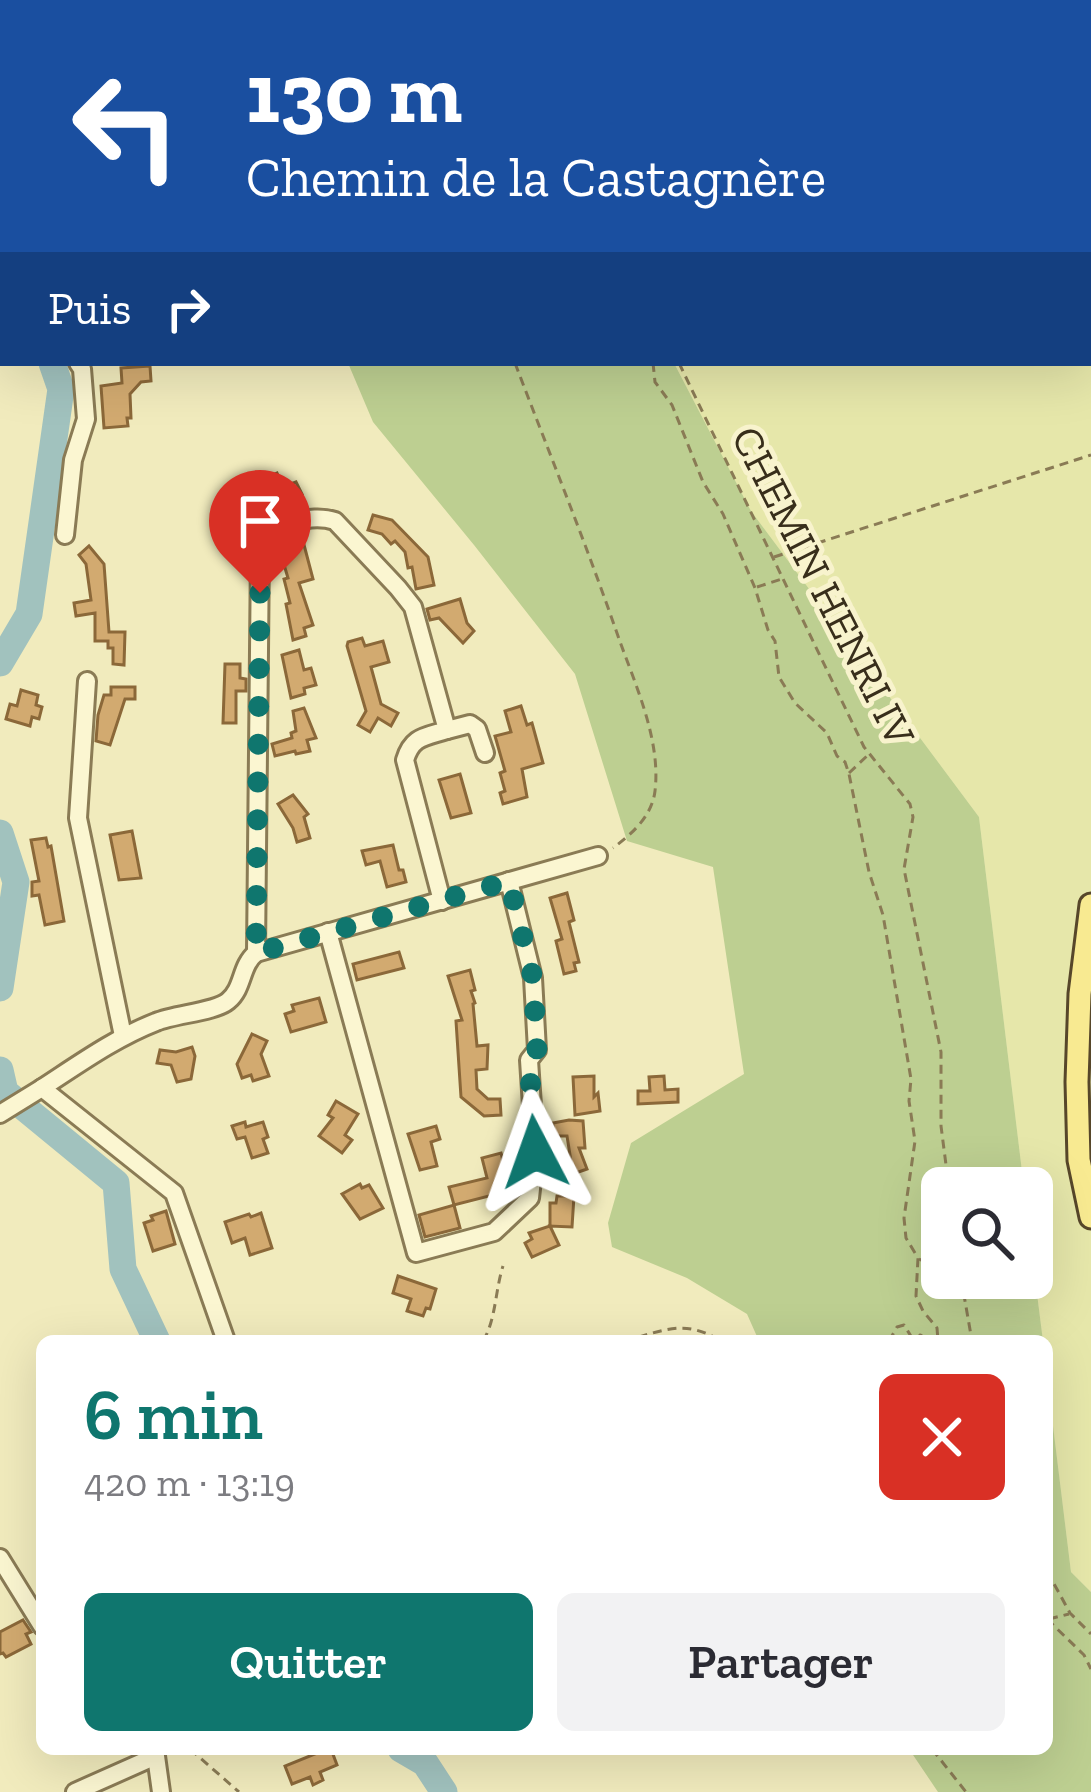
<!DOCTYPE html>
<html lang="fr">
<head>
<meta charset="utf-8">
<style>
  :root { --surface:#fff; --page:#f2f2f3; --text:#2b2b33; --muted:#7c7c81; --accent:#0f766e }
  body { margin:0; font-family:"Zilla Slab",serif; background:var(--page); color:var(--text); height:100vh; display:flex; flex-direction:column; font-size:45px; white-space:nowrap }
  * { box-sizing:border-box; margin:0 }
  p { font-size:39px; color:var(--muted) }
  .icon { flex:none; width:66px; height:66px; fill:none; stroke:currentColor; stroke-width:2; stroke-linecap:round; stroke-linejoin:round }
  .map { position:relative; flex:1; overflow:hidden }
  .side { position:absolute; left:36px; top:1335px; width:1017px; height:420px; display:flex; flex-direction:column; background:var(--surface); border-radius:18px; box-shadow:0 12px 48px #0002 }
  .side>* { flex:none }
  .top-card { position:absolute; left:0px; top:0px; width:1092px; height:366px; box-shadow:0 12px 48px #0002; background:#1a4fa0; color:#fff; overflow:hidden }
  .tools { position:absolute; left:921px; top:1167px; display:grid; gap:24px }
  .tools a { display:grid; place-items:center; width:132px; height:132px; border-radius:18px; background:var(--surface); box-shadow:0 12px 48px #0002; font-size:60px }
  .pin { position:absolute; display:grid; place-items:center; width:102px; height:102px; color:#fff; margin:-123px -51px; border-radius:50% 50% 50% 0; rotate:-45deg; box-shadow:0 0 12px #0007 }
  .pin .icon { rotate:45deg }
  .me { position:absolute; width:132px; margin:-66px; rotate:356deg; stroke-linejoin:round; filter:drop-shadow(0 0 9px #0008) }
  .turn { display:flex; align-items:center; gap:42px; height:252px; padding:0 48px; font-size:54px }
  .turn .icon { width:156px; height:156px; stroke-width:2.5 }
  .turn b { display:block; font-size:84px; line-height:102px }
  .then { display:flex; align-items:center; height:114px; padding:0 48px; background:#0003; gap:24px; font-size:45px }
  .round { display:grid; place-items:center; flex:none; width:126px; height:126px; border-radius:18px; background:var(--page) }
  .headline { display:flex; align-items:center; justify-content:space-between; height:204px; padding:0 48px }
  h1 { font-size:72px; font-weight:600; line-height:90px; color:var(--accent) }
  .primary-button { display:flex; gap:24px; margin-top:auto; padding:24px 48px }
  .primary-button a { flex:1; height:138px; border-radius:18px; background:var(--accent); color:#fff; font-size:48px; font-weight:600; line-height:138px; text-align:center }
  .primary-button a+a { background:var(--page); color:var(--text) }
  .map>svg:first-child { display:block }
  .farmland { fill:#e6e7aa }
  .green { fill:#bdcf91 }
  .lines { fill:none; stroke-linecap:round; stroke-linejoin:round }
  .river { stroke:#a1c2be; stroke-width:27 }
  .building { fill:#d2aa70; stroke:#8b6839; stroke-width:3 }
  .minor-casing { stroke:#8a7b55; stroke-width:22 }
  .major-casing { stroke:#57472a; stroke-width:27 }
  .path { stroke:#8a7b55; stroke-width:3; stroke-dasharray:9 6; stroke-linecap:butt }
  .minor { stroke:#fbf6d1; stroke-width:16 }
  .major { stroke:#f8ea91; stroke-width:21 }
  .route { stroke:#0f766e; stroke-width:21; stroke-dasharray:0 37.8 }
  .labels { text-anchor:middle; stroke-width:10; stroke-linejoin:round; paint-order:stroke }
  .street-label { font-size:42px; fill:#382e1b; stroke:#f8f3cd }
</style>
</head>
<body>
<div class="map">
<svg width="1091" height="1792" viewBox="0 0 1091 1792">
  <rect width="100%" height="100%" fill="#f1ebbd"/>
  <path class="farmland" d="M546 0H1091V1592L1071 1572 1047 1377V1341H1043L1032 1254V1188H1024L979 817 751 511 674 363H1089V3H547Z"/>
  <g class="green">
    <path d="M348 363H674L751 511 979 817 1024 1188H942V1278H1032V1254L1043 1341H759L747 1314 687 1278 612 1247 608 1223 631 1143 744 1074 713 867 627 841 575 674 474 545 373 422Z"/>
    <path d="M1047 1377 1071 1572 1091 1592V1792H938L909 1749H1047Z"/>
  </g>
  <g class="lines">
    <g class="river">
      <path d="M0 231 3 237"/>
      <path d="M0 663 29 614 61 389 52 363"/>
      <path d="M0 833 16 882 0 988"/>
      <path d="M0 1070 5 1092 116 1183 123 1269 157 1341"/>
      <path d="M401 1749 425 1763 444 1792"/>
    </g>
  </g>
  <g class="building">
    <path d="M150 366 151 381 141 382 130 394 131 418H127L128 426 104 428 101 386 122 383 121 368Z"/>
    <path d="M277 473 283 487 296 482 302 494 261 516 258 508 239 503 242 491 269 498 262 480Z"/>
    <path d="M373 515 392 520 428 557 434 585 416 589 412 567 408 568 405 552 395 541 391 544 382 534 368 530Z"/>
    <path d="M303 541 313 579 299 583 313 625 304 628 306 636 293 640 286 604 290 603 284 579 288 578 279 548Z"/>
    <path d="M89 546 104 564 109 632H125L124 665 113 664V648H108V641H95V613L76 616 74 603 91 600 86 564 79 555Z"/>
    <path d="M460 599 467 623 474 631 463 643 439 618 430 620 427 609Z"/>
    <path d="M362 638 365 646 383 641 389 662 371 667 381 704 398 713 391 726 378 718 370 732 358 725 366 711 347 646 348 642Z"/>
    <path d="M299 650 304 670 311 668 316 685 304 688 305 694 291 698 282 655Z"/>
    <path d="M225 664H240V678L246 679V691H236V723H223Z"/>
    <path d="M111 687H135V699H125L110 745 96 741 98 715 104 695H111Z"/>
    <path d="M21 690 38 695 36 705 42 707 39 719 32 717 30 726 6 719 10 704 17 706Z"/>
    <path d="M521 706 527 725 532 723 543 763 522 769 527 797 503 804 500 793 505 791 500 773 505 771 495 736 511 732 505 711Z"/>
    <path d="M304 708 316 738 307 740 310 751 296 754 295 751 275 756 272 744 292 738 291 733 296 731 293 711Z"/>
    <path d="M460 774 471 813 451 818 439 780Z"/>
    <path d="M293 795 308 814 304 817 310 838 297 842 293 828 278 804Z"/>
    <path d="M132 831 141 878 119 880 110 835Z"/>
    <path d="M46 838 48 847 51 846 64 921 45 925 39 895 32 896V882L39 881 31 840Z"/>
    <path d="M393 845 399 870H403L406 882 387 887 380 861 366 865 362 851Z"/>
    <path d="M567 893 574 920 569 922 579 962 574 963 576 971 564 974 556 941 562 939 550 898Z"/>
    <path d="M399 952 404 968 357 980 353 964Z"/>
    <path d="M470 970 475 990 471 991 475 1003 473 1004 477 1046 488 1045 487 1069 476 1070 477 1089 488 1099H500L501 1115 484 1116 461 1097 456 1021 462 1020 448 976Z"/>
    <path d="M319 998 326 1022 291 1032 285 1014 294 1011 292 1005Z"/>
    <path d="M252 1034 267 1041 261 1054 269 1076 253 1081 251 1075 242 1078 237 1064Z"/>
    <path d="M192 1047 195 1056 191 1079 177 1082 171 1065 157 1063 160 1050 176 1052Z"/>
    <path d="M594 1076V1097L598 1093 600 1111 575 1115 573 1077Z"/>
    <path d="M664 1076 665 1090 678 1089V1102L638 1104V1091H650L649 1077Z"/>
    <path d="M336 1101 358 1114 345 1135 352 1140 342 1153 319 1136 333 1118 328 1115Z"/>
    <path d="M569 1120 583 1121 585 1148H579L587 1169 573 1174 567 1136H554L553 1123Z"/>
    <path d="M245 1122 246 1127 263 1122 268 1137 263 1139 268 1153 252 1158 245 1137 237 1139 232 1126Z"/>
    <path d="M436 1126 440 1139 431 1142 437 1166 420 1170 408 1134Z"/>
    <path d="M501 1153 508 1179 495 1184 497 1194 454 1205 449 1187 487 1178 482 1158Z"/>
    <path d="M360 1184 362 1188 369 1185 383 1208 360 1219 342 1194Z"/>
    <path d="M557 1196H574L572 1227 550 1226 559 1245 532 1257 525 1243 532 1239 529 1233 550 1226V1203H556Z"/>
    <path d="M454 1205 460 1228 425 1237 419 1215Z"/>
    <path d="M166 1211 175 1244 153 1251 144 1223 153 1220 151 1216Z"/>
    <path d="M261 1213 272 1248 250 1255 245 1238 232 1243 225 1222 249 1214 251 1217Z"/>
    <path d="M398 1276 436 1289 430 1309 426 1308 423 1316 407 1311 411 1299 393 1293Z"/>
    <path d="M23 1620 31 1632 26 1634 31 1644 6 1657 3 1653 0 1654V1632Z"/>
    <path d="M327 1749H331L337 1765 320 1772 323 1780 313 1785 310 1777 292 1784 285 1766Z"/>
  </g>
  <g class="lines">
    <g class="minor-casing">
      <g id="minor">
        <path d="M188 3 190 0"/>
        <path d="M0 110 3 109"/>
        <path d="M65 535 73 460 86 419 82 369 78 363"/>
        <path d="M87 681 78 818 123 1036"/>
        <path d="M447 730 470 724 477 729 485 753"/>
        <path d="M328 932 416 1253 494 1232 530 1198 535 1152 529 1060 537 1050 533 978 509 881"/>
        <path d="M256 953 260 550C270 524 311 513 335 521L398 588 413 607 447 730C425 737 412 736 405 760L442 901"/>
        <path d="M42 1088C79 1064 115 1038 156 1022 175 1014 215 1012 228 1001 244 988 240 966 256 953L598 856"/>
        <path d="M0 1114 42 1088 174 1193 226 1341"/>
        <path d="M0 1558 42 1626"/>
        <path d="M151 1750 156 1756 161 1792"/>
        <path d="M75 1792 156 1756"/>
      </g>
    </g>
    <g class="major-casing">
      <path id="major" d="M1091 905 1080 994 1077 1082 1079 1160 1091 1217"/>
    </g>
    <g class="path">
      <path d="M526 0V3"/>
      <path d="M515 363C550 455 587 546 619 639 636 686 661 741 655 791 652 816 632 834 613 848"/>
      <path d="M653 363 655 382 672 405 703 482 723 514 755 588 768 630 775 641 779 677 795 703 827 733 837 756 845 762 849 774 869 872 883 915 911 1079 909 1101 915 1141 904 1218 906 1238 918 1258 916 1296 923 1311 937 1328 938 1341"/>
      <path d="M679 363 864 747 910 804 913 817 904 869 941 1052V1126L949 1188"/>
      <path d="M774 557 1091 455"/>
      <path d="M757 587 782 579"/>
      <path d="M849 773 868 755"/>
      <path d="M919 1259 942 1270"/>
      <path d="M961 1278 972 1341"/>
      <path d="M419 1341 456 1338 460 1341"/>
      <path d="M483 1341C496 1320 495 1291 503 1266"/>
      <path d="M624 1341C664 1331 683 1318 721 1341"/>
      <path d="M724 1341 733 1336 743 1341"/>
      <path d="M889 1341 897 1327 904 1325 914 1341"/>
      <path d="M917 1341 920 1335 935 1339"/>
      <path d="M1047 1571 1070 1613 1091 1634"/>
      <path d="M1047 1619 1084 1655 1091 1669"/>
      <path d="M1049 1619 1069 1614"/>
      <path d="M190 1749 239 1792"/>
      <path d="M932 1749 966 1792"/>
    </g>
    <use href="#minor" class="minor"/>
    <use href="#major" class="major"/>
  </g>
  <g class="lines">
    <path class="route" d="M260 593 256 953 509 881 533 978 537 1051 529 1060 535 1152"/>
  </g>
  <g class="labels">
    <g class="street-label">
      <text transform="translate(824 586) rotate(63)" y="15">CHEMIN HENRI IV</text>
    </g>
  </g>
</svg>
<div class="tools">
<a><svg class="icon" aria-label="search" viewBox="0 0 24 24"><circle cx="10" cy="10" r="6"/><path d="M15 15l6 6"/></svg></a>
</div>
<div class="pin" style="left:260px;top:593px;background:#d93025"><svg class="icon" aria-label="arrive" viewBox="0 0 24 24"><path d="M6 21V4h12l-3 4 3 4H6"/></svg></div>
<svg class="me" style="left:535px;top:1152px" viewBox="-20 -20 40 40"><path d="M0-17L14 15 0 8-14 15z" fill="#0f766e" stroke="#fff" stroke-width="4"/></svg>
<div class="top-card">
<div class="turn"><svg class="icon" aria-label="left" viewBox="0 0 24 24"><path d="M17 20v-9H6M10 6l-5 5 5 5"/></svg><div><b>130 m</b>Chemin de la Castagnère</div></div>
<div class="then">Puis<svg class="icon" aria-label="right" viewBox="0 0 24 24"><path d="M7 20v-9h11M14 6l5 5-5 5"/></svg></div>
</div>
<section class="side">
<div class="headline"><div><h1>6 min</h1><p>420 m · 13:19</p></div><a class="round" style="background:#d93025;color:#fff"><svg class="icon" aria-label="close" viewBox="0 0 24 24"><path d="M6 6l12 12M18 6L6 18"/></svg></a></div>
<div class="primary-button"><a>Quitter</a><a>Partager</a></div>
</section>
</div>
</body>
</html>
